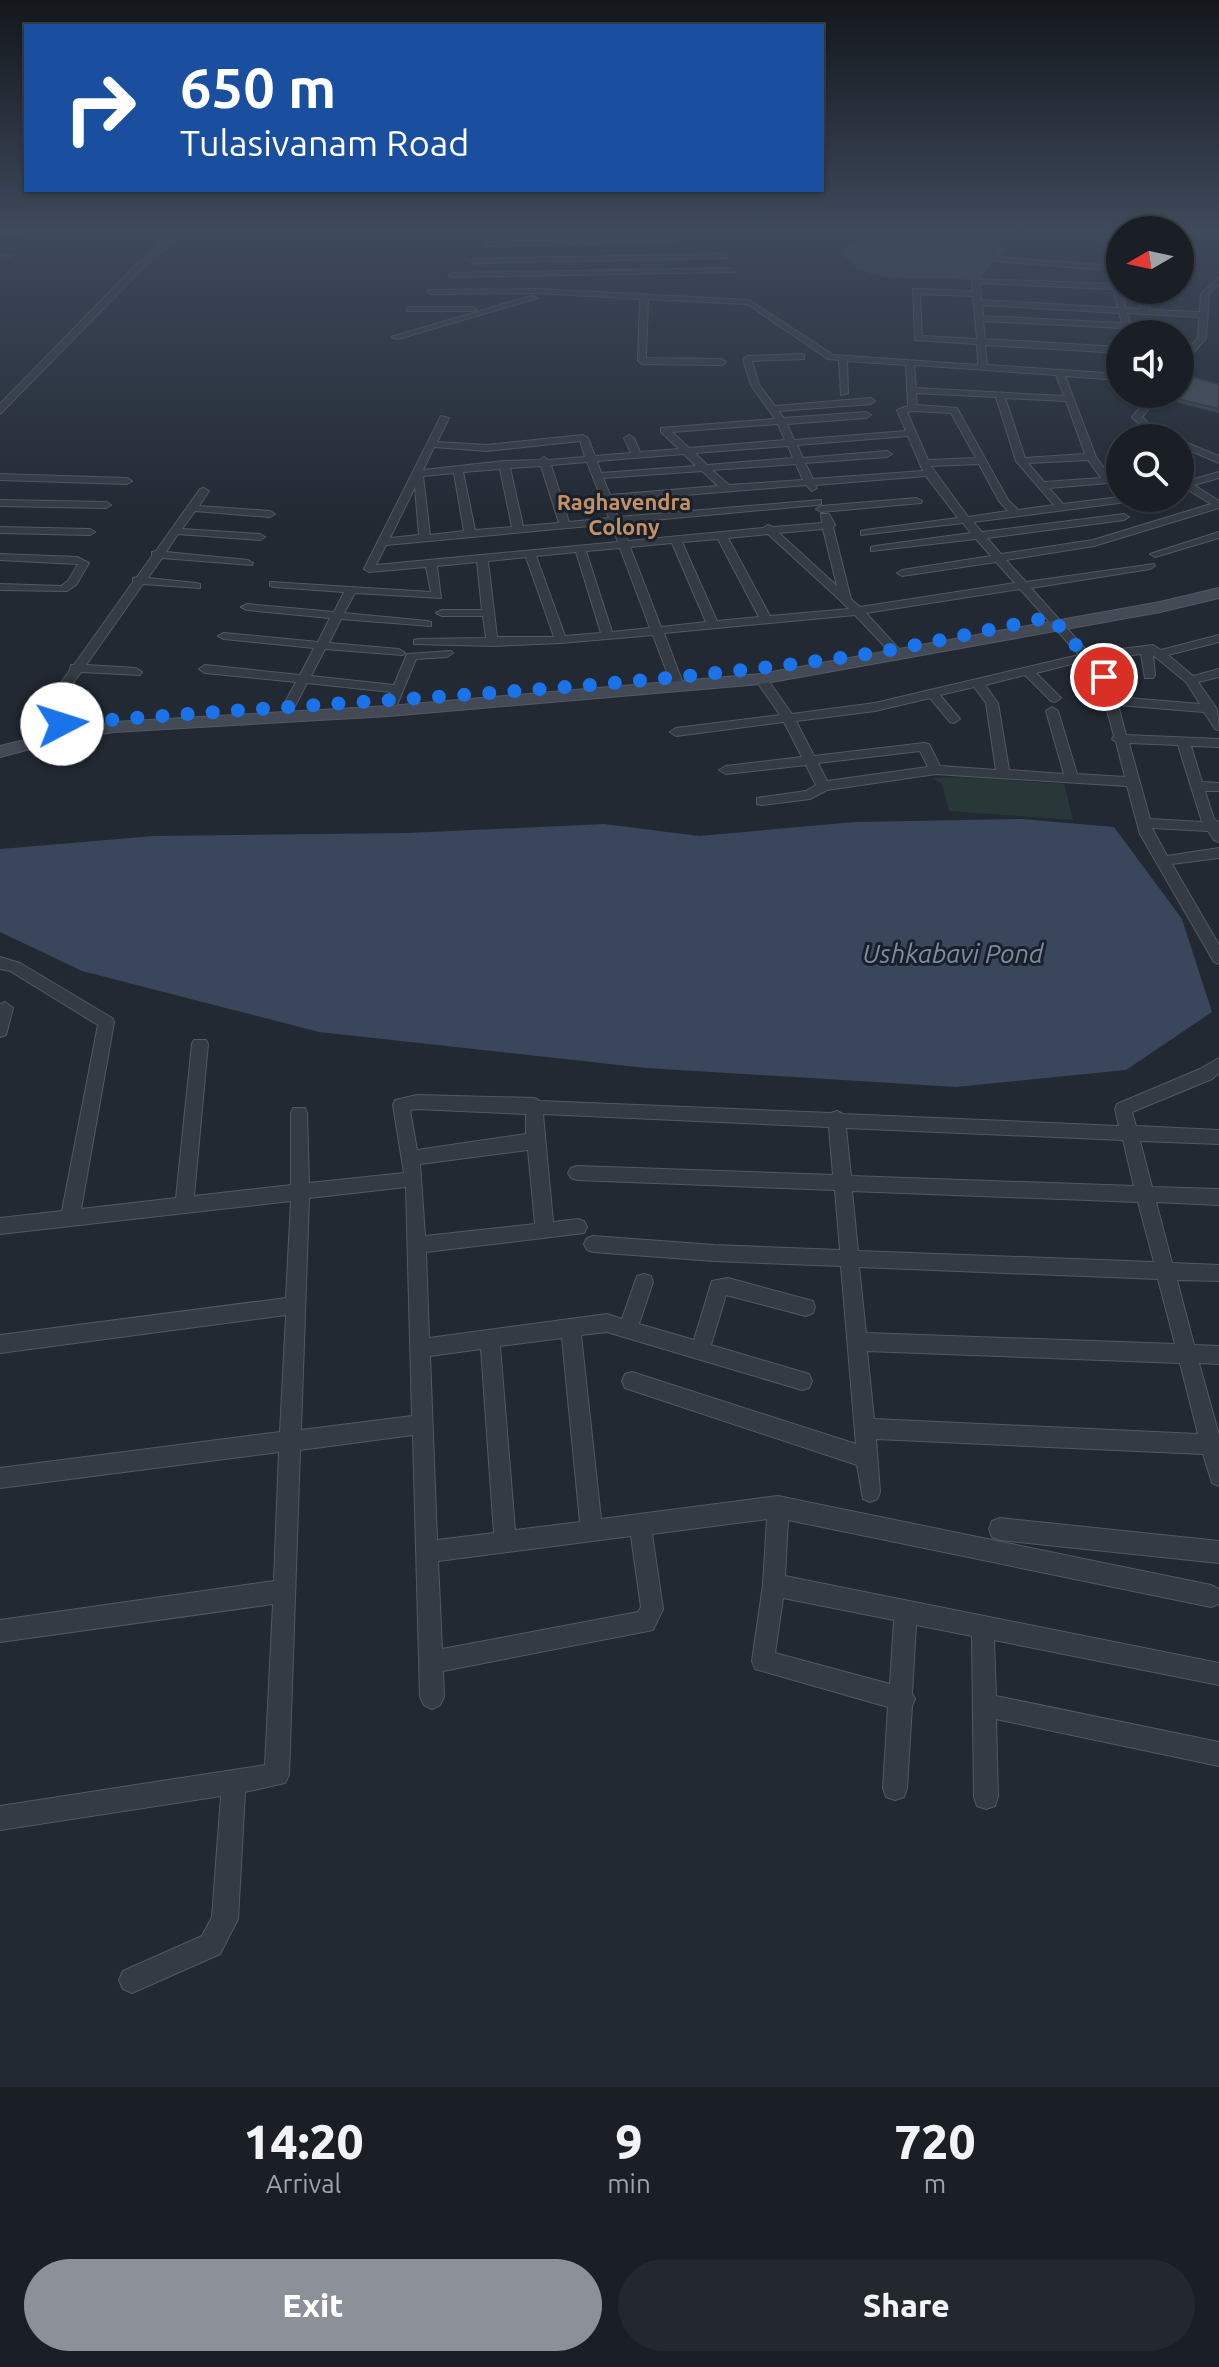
<!DOCTYPE html>
<html lang="en">
<head>
<meta charset="utf-8">
<style>
  :root { --surface:#1a1f26; --page:#23272e; --text:#f1f3f6; --muted:#9fa2a7; --line:#383d43; --accent:#8c9099 }
  body { margin:0; font-family:Ubuntu,sans-serif; background:var(--page); color:var(--text); height:100vh; display:flex; flex-direction:column; font-size:30px; white-space:nowrap }
  * { box-sizing:border-box; margin:0 }
  p { font-size:26px; color:var(--muted) }
  .icon { flex:none; width:44px; height:44px; fill:none; stroke:currentColor; stroke-width:2; stroke-linecap:round; stroke-linejoin:round }
  .map { position:relative; height:2087px; overflow:hidden }
  .sheet { display:flex; flex-direction:column; background:var(--surface); flex:1 }
  .sheet>* { flex:none }
  .guide { position:absolute; left:24px; top:24px; width:800px; height:168px; border-radius:0px; box-shadow:0 2px 6px #0004,0 0 0 2px var(--line); background:#1a4fa0; color:#fff; overflow:hidden }
  .needle { width:52px; rotate:261deg }
  .fabs { position:absolute; left:1106px; top:216px; display:grid; gap:16px }
  .fabs a { display:grid; place-items:center; width:88px; height:88px; border-radius:50%; background:var(--surface); box-shadow:0 2px 6px #0004,0 0 0 2px var(--line); font-size:40px }
  .pin { position:absolute; display:grid; place-items:center; width:68px; height:68px; color:#fff; margin:-34px; border:4px solid #fff; border-radius:50%; box-shadow:0 2px 8px #0007 }
  .me { position:absolute; width:88px; margin:-44px; rotate:85deg; stroke-linejoin:round; filter:drop-shadow(0 0 6px #0008) }
  .turn { display:flex; align-items:center; gap:28px; height:168px; padding:0 24px; font-size:36px }
  .turn .icon { width:104px; height:104px; stroke-width:2.5 }
  .turn b { display:block; font-size:56px; line-height:68px }
  .eta { display:flex; justify-content:space-evenly; align-items:center; height:136px; text-align:center }
  .eta b { font-size:48px; font-weight:800; line-height:56px }
  .button { display:flex; gap:16px; margin-top:auto; padding:16px 24px }
  .button a { flex:1; height:92px; border-radius:48px; background:var(--accent); color:#fff; font-size:32px; font-weight:800; line-height:92px; text-align:center }
  .button a+a { background:var(--page); color:var(--text) }
  .map>svg:first-child { display:block }
  .green { fill:#283838 }
  .water { fill:#39465b }
  .lines { fill:none; stroke-linecap:round; stroke-linejoin:round }
  .minor-casing { stroke:#525962; stroke-width:2 }
  .tertiary-casing { stroke:#525962; stroke-width:2 }
  .secondary-casing { stroke:#525962; stroke-width:2 }
  .minor { fill:#353b44; fill-rule:evenodd }
  .tertiary { fill:#353b44; fill-rule:evenodd }
  .secondary { fill:#434a56; fill-rule:evenodd }
  .wall { fill:#3e4550 }
  .building { fill:#48505d; stroke:#323841; stroke-width:2 }
  .route { stroke:#1a73e8; stroke-width:14; stroke-dasharray:0 25.2 }
  .labels { text-anchor:middle; stroke-width:6; stroke-linejoin:round; paint-order:stroke }
  .far-neighbourhood-label { font-size:22px; font-weight:bold; fill:#c49167; stroke:#1a2029 }
  .water-label { font-size:26px; font-style:italic; fill:#7b8da6; stroke:#1a2029 }
</style>
</head>
<body>
<div class="map">
<svg width="1219" height="2087" viewBox="0 0 1219 2087">
  <rect width="100%" height="100%" fill="#222933"/>
  <path class="green" d="M962 777 1064 784 1073 820 949 811 942 784 932 778Z"/>
  <g class="water">
    <path d="M884 230H938L954 237 970 233 1004 249 979 280 883 277 860 270 841 254 848 244Z"/>
    <path d="M1022 819 1114 827 1182 919 1212 1012 1126 1070 956 1087 646 1068 319 1032 82 971 0 932V849L154 836 407 833 604 824 699 836 855 822Z"/>
  </g>
  <g class="lines">
    <g class="minor-casing">
      <g id="minor">
        <path d="M18 230 21 234 0 235V231Z"/>
        <path d="M671 238 674 242 487 246 483 244 487 242Z"/>
        <path d="M993 240 1000 242 997 257 1114 266 1126 308 1141 309 1136 290H1144L1150 310 1200 312 1201 294 1219 277V284L1209 294 1206 338 1180 368V359L1198 338 1199 317 1127 313 1133 334H1125L1123 328 983 321 985 339 1120 347V353L985 345 987 365 1120 374V380L1065 376 1096 457 1113 480 1108 483 1049 488 1063 504 1120 497 1139 498 1134 501 973 522 982 532 1124 514 1129 517 1124 520 987 538 1001 554 1093 540 1211 504 1185 488H1180V478L1187 481 1219 472V478L1194 485 1219 501V508L1094 546 1006 560 1026 582 1154 564 1155 566 1150 569 1031 588 1089 653 1153 645 1161 650 1219 635V642L1168 655 1193 676 1219 669V677L1198 682 1217 709 1219 730 1215 729 1204 712 1118 705 1126 735 1219 739V747L1191 746 1202 782 1219 783V791H1205L1214 819 1219 823V842L1214 840 1208 831 1152 828 1167 856 1219 848V858L1172 864 1219 945V964L1214 962 1140 834 1127 786 936 774 827 790 810 799 762 805 757 804V798L806 791 816 785 806 765 726 774 719 770 726 766 802 757 784 722 676 736 670 732 676 728 780 715 755 679 761 675 765 676 792 714 875 703 1079 655 1020 589 866 613 899 649 893 653 889 651 855 615 664 633 684 686 678 690 672 686 653 635 561 643 492 646 414 644V640L418 639 486 638 483 616H442L436 613 442 610H482L477 562 437 566 441 598 355 593 344 613 427 621 431 622V626L341 619 329 643 399 649 405 653 403 655 325 649 311 676 394 685 407 654 451 651 453 653 447 657 416 659 397 705H389L387 702 391 692 307 683 294 708 288 712 282 708 296 682 205 673 199 669 205 665 300 675 314 648 224 639 218 636 224 633 318 642 330 618 247 610 241 607 247 604 334 612 344 592 274 587 270 586V582L431 592 426 567 369 572 364 569 441 416 449 418 437 442 487 445 583 435 588 438 595 456 631 453 624 438 629 435 634 438 640 452 679 449 661 432V428L775 419 751 385 743 359 747 356 801 354 804 355V359L752 361 759 385 775 406 871 398 875 401 871 404 778 411 784 418 866 412 871 415 866 418 787 424 794 440 906 431 897 410 908 406 906 365 847 361 848 393 841 395 839 360 828 359 747 304 648 299 646 358 722 359 726 362 722 365 642 364 638 361 640 299 539 293 430 294 427 290 539 289 749 300 833 355 978 365 977 344 915 340 913 289 973 291 972 281 976 279 1112 284 1108 270 992 261 988 255ZM980 283 1113 289 1118 308 981 300ZM920 294 973 296 977 339 922 336ZM982 305 1119 313 1122 323 983 316ZM914 365 1056 375 1064 396 916 388ZM916 393 996 397 1016 461 1054 505 1018 510 1008 500 957 408 917 405ZM1005 398 1066 401 1085 454 1025 458ZM913 411 951 413 976 458 928 460 907 412ZM778 424 785 440 689 448 672 432ZM908 436 923 471 813 479 805 463 887 457 892 454 887 451 803 458 797 445ZM580 441 585 457 548 460 544 457 539 460 504 461 423 470 434 447 487 451ZM788 446 793 458 707 465 695 453ZM684 454 696 466 601 473 597 461ZM1088 460 1101 478 1044 482 1028 463ZM587 462 609 518 569 522 551 465ZM796 464 803 480 729 485 712 470ZM979 464 999 501 1008 511 968 517 931 466ZM541 466 559 523 523 526 510 468ZM500 469 512 527 475 530 463 472ZM702 471 718 486 610 495 603 478ZM454 473 464 531 430 535 423 476ZM926 476 958 518 865 530 861 531V535L963 523 971 533 875 546 871 547V551L976 539 991 556 902 570 897 573 902 576 996 562 1015 583 860 607 851 599 833 527 835 525 829 514H821L822 523 773 527 768 525 763 528 628 541 621 523 817 505 821 504V500L618 517 612 501 806 485 812 491 817 488 815 485ZM415 487 419 535 390 538ZM611 524 618 542 376 565 386 545ZM823 529 837 586 779 533ZM768 534 842 602 849 609 770 616 728 538ZM718 539 759 617 717 621 682 542ZM672 543 706 622 661 627 630 547ZM620 548 650 628 612 632 586 551ZM576 552 601 633 565 636 536 556ZM526 557 554 637H497L488 561ZM1141 654 1145 678H1153L1155 675 1153 655 1186 682 1200 704 1116 697 1110 677 1095 660ZM1084 661 1098 678 1104 698 1102 700 1105 703 1114 736 1112 739 1116 742 1125 777 1077 774 1058 711 1052 707 1046 711 1064 774 1009 770 998 703 985 685 1025 675 1051 701 1055 702 1061 698 1036 673ZM974 687 986 703 996 770 940 766 929 744 924 743 814 756 796 721 875 711 930 698 950 722 954 723 960 719 940 695ZM1129 743 1178 745 1202 822 1150 819ZM920 751 928 767 827 781 818 763Z"/>
        <path d="M0 254 12 256 0 258Z"/>
        <path d="M724 254 727 258 473 263 469 261 473 259Z"/>
        <path d="M732 268 735 272 452 277 448 275 452 273Z"/>
        <path d="M531 296 538 298 398 339 391 337Z"/>
        <path d="M409 307H472L476 309 472 311H406Z"/>
        <path d="M1152 394H1161L1142 417 1157 431 1173 438 1151 435 1132 417Z"/>
        <path d="M1180 440 1219 456V463L1180 446Z"/>
        <path d="M0 474 127 478 132 481 127 484 0 480Z"/>
        <path d="M204 488 209 491 199 506 270 511 275 514 270 517 195 511 182 529 260 534 265 537 260 540 178 534 166 552 248 560 253 563 252 565 162 558 148 578 196 583 200 584V588L143 584 86 665 136 668 142 672 140 675 81 672 36 735H28L26 732 70 670 71 665H74L133 582V578L137 577 152 556V552L156 551 200 489Z"/>
        <path d="M917 498 922 501 921 503 821 512 816 509 821 506Z"/>
        <path d="M0 500 106 502 111 505 106 508 0 506Z"/>
        <path d="M0 527 90 529 95 532 90 535 0 533Z"/>
        <path d="M1219 532V538L1155 557 1150 554Z"/>
        <path d="M0 554 77 557 89 563 76 585 67 591 0 590V584L61 586 68 581 78 564 0 560Z"/>
        <path d="M0 957 20 963 112 1018 114 1022 81 1209 176 1198 192 1044 194 1040H206L208 1044 194 1196 291 1185V1113L293 1108H305L307 1113 309 1183 404 1173 393 1105 395 1100 417 1095 534 1098 540 1101 831 1113 837 1111 843 1114 1119 1126 1115 1109 1117 1104 1200 1069 1219 1058V1073L1212 1079 1132 1112 1136 1126 1219 1130V1144L1140 1141 1152 1187 1219 1189V1205L1156 1202 1172 1263 1219 1265V1281L1177 1280 1194 1345 1219 1346V1364L1199 1363 1219 1435V1486L1212 1483 1203 1454 876 1439 880 1492 877 1499 870 1502 863 1499 857 1465 625 1388 622 1381 625 1374 632 1372 856 1444 841 1266 714 1261 593 1252 587 1250 584 1244 587 1238 593 1236 714 1245 840 1250 835 1190 577 1180 571 1178 568 1173 571 1168 577 1166 833 1175 829 1127 543 1114 553 1222 578 1219 584 1221 587 1227 584 1233 426 1252 429 1338 607 1314 622 1319 637 1276 644 1274 651 1276 653 1282 639 1324 694 1340 710 1287 712 1281 728 1278 813 1301 815 1307 813 1313 806 1316 726 1295 711 1345 809 1374 812 1381 809 1388 802 1390 607 1332 581 1335 601 1519 778 1496 1211 1585 1219 1589V1604L1211 1607 788 1520 785 1576 1219 1663V1685L994 1640 996 1696 1219 1742V1766L996 1719 998 1797 995 1806 986 1809 977 1806 974 1797 972 1636 916 1625 912 1694 915 1699 912 1706 907 1788 904 1797 895 1800 886 1797 883 1788 888 1707 755 1669 752 1661 763 1585 767 1519 652 1534 663 1609 653 1630 443 1671 444 1697 440 1705 432 1709 424 1705 420 1697 413 1435 300 1450 289 1775 285 1783 245 1792 238 1919 220 1954 132 1993 123 1989 119 1980 123 1971 202 1936 212 1917 221 1796 0 1830V1806L265 1765 273 1604 0 1642V1620L274 1581 279 1452 0 1488V1468L280 1432 286 1315 0 1353V1335L286 1298 291 1201 0 1234V1218L62 1211 98 1025 10 971 0 969ZM417 1109 526 1114V1134L417 1150 410 1110ZM846 1128 1123 1140 1134 1186 851 1176ZM528 1150 535 1224 425 1236 420 1164ZM406 1187 412 1416 301 1430 309 1198ZM852 1191 1138 1202 1154 1262 858 1251ZM859 1267 1158 1279 1175 1344 866 1333ZM562 1338 580 1522 515 1530 500 1346ZM481 1349 494 1533 437 1540 430 1356ZM867 1351 1180 1363 1198 1434 874 1419ZM631 1536 641 1607 638 1612 442 1649 438 1561ZM783 1598 894 1620 890 1684 775 1653Z"/>
        <path d="M5 1002 13 1008 6 1035 0 1037V1004Z"/>
        <path d="M1000 1518 1219 1541V1563L1000 1540 992 1537 989 1529 992 1521Z"/>
      </g>
    </g>
    <g class="tertiary-casing">
      <path id="tertiary" d="M178 230H187L143 268 0 414V404L137 264Z"/>
    </g>
    <g class="secondary-casing">
      <path id="secondary" d="M1219 588V598L1160 612 761 684 389 716 114 732 69 739 0 757V746L68 729 114 722 389 706 761 674 1160 602Z"/>
    </g>
    <use href="#minor" class="minor"/>
    <use href="#tertiary" class="tertiary"/>
    <use href="#secondary" class="secondary"/>
  </g>
  <path class="wall" d="M1219 384V413L1168 400 1169 397Z"/>
  <path class="building" d="M1189 376 1219 384V409L1169 397 1172 394H1180V386Z"/>
  <linearGradient id="sky" x2="0" y2="1"><stop stop-color="#13171c"/><stop offset="0.44" stop-color="#3e495b"/><stop offset="1" stop-color="#3e495b" stop-opacity="0"/></linearGradient>
  <rect width="1219" height="522" fill="url(#sky)"/>
  <g class="lines">
    <path class="route" d="M62 724C326 701 591 693 854 656 920 646 985 630 1051 617L1104 677"/>
  </g>
  <g class="labels">
    <g class="far-neighbourhood-label">
      <text x="624" y="510">Raghavendra<tspan x="624" dy="25">Colony</tspan></text>
    </g>
    <g class="water-label">
      <text x="953" y="963">Ushkabavi Pond</text>
    </g>
  </g>
</svg>
<div class="fabs">
<a><svg class="needle" viewBox="-14 -14 28 28"><path d="M0-13l5 13h-10z" fill="#e53935"/><path d="M0 13l5-13h-10z" fill="#9fa2a7"/></svg></a>
<a><svg class="icon" aria-label="sound" viewBox="0 0 24 24"><path d="M4 9h4l5-4v14l-5-4H4zM17 9q2 3 0 6"/></svg></a>
<a><svg class="icon" aria-label="search" viewBox="0 0 24 24"><circle cx="10" cy="10" r="6"/><path d="M15 15l6 6"/></svg></a>
</div>
<div class="pin" style="left:1104px;top:677px;background:#d93025"><svg class="icon" aria-label="arrive" viewBox="0 0 24 24"><path d="M6 21V4h12l-3 4 3 4H6"/></svg></div>
<svg class="me" style="left:62px;top:724px" viewBox="-20 -20 40 40"><circle r="19" fill="#fff"/><path d="M0-13L10 11 0 6-10 11z" fill="#1a73e8"/></svg>
<div class="guide">
<div class="turn"><svg class="icon" aria-label="right" viewBox="0 0 24 24"><path d="M7 20v-9h11M14 6l5 5-5 5"/></svg><div><b>650 m</b>Tulasivanam Road</div></div>
</div>
</div>
<section class="sheet">
<div class="eta">
<div><b>14:20</b><p>Arrival</p></div>
<div><b>9</b><p>min</p></div>
<div><b>720</b><p>m</p></div>
</div>
<div class="button"><a>Exit</a><a>Share</a></div>
</section>
</body>
</html>
